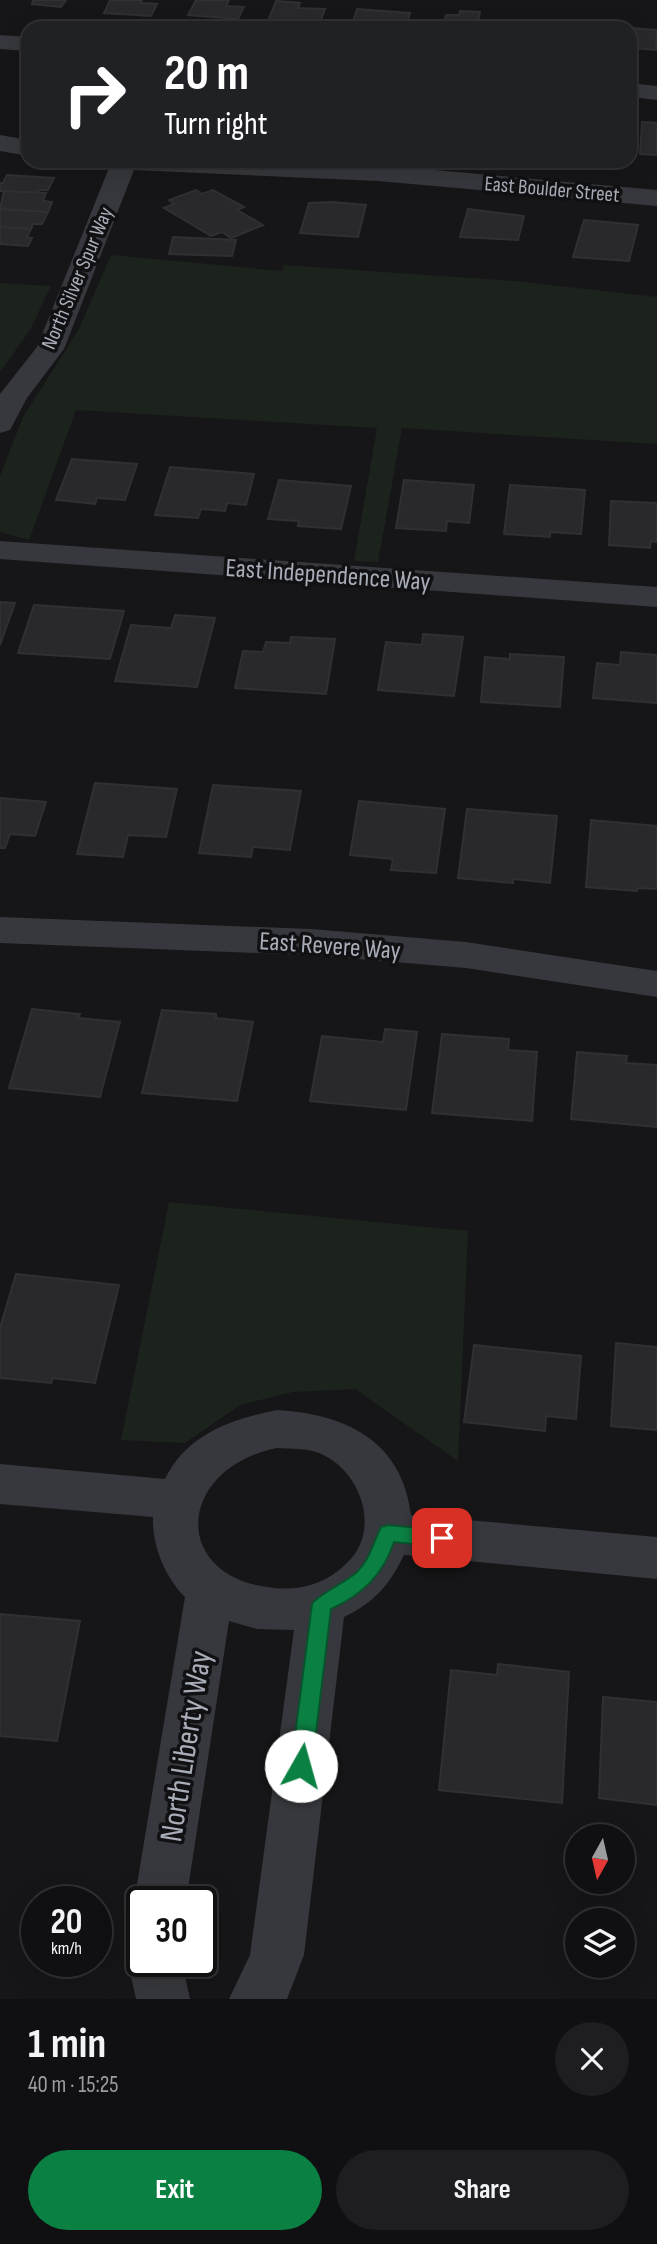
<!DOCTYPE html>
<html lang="en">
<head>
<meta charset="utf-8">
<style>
  :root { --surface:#101012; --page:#1e1e20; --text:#f1f3f6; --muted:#9c9d9f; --line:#303032; --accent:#0b8043 }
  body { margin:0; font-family:"Sofia Sans Condensed",sans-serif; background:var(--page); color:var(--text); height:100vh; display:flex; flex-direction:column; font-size:26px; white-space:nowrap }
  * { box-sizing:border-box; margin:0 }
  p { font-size:23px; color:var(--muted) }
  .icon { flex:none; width:38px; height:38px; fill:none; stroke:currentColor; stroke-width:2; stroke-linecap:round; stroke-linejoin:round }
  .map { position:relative; height:1999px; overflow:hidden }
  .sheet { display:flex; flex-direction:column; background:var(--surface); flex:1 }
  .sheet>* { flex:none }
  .guide { position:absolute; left:21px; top:21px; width:616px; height:147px; border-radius:21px; box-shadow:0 7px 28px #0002,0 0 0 2px var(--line); background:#202124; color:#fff; overflow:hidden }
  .needle { width:46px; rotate:188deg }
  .fabs { position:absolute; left:565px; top:1824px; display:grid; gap:14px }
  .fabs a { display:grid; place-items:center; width:70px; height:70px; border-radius:50%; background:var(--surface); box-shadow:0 7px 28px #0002,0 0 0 2px var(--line); font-size:35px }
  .speed { position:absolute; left:21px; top:1886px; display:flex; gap:14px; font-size:35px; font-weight:700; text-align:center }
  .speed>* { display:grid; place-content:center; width:91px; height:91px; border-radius:50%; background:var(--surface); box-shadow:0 7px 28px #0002,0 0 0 2px var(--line); line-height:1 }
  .speed small { font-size:18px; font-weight:400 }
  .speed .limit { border:4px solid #111; border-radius:10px; background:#fff; color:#111 }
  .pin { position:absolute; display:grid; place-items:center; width:60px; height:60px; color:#fff; margin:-30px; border-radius:14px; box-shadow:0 4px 10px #0006 }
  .me { position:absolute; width:77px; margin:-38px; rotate:7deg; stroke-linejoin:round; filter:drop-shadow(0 0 5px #0008) }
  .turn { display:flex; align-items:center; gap:24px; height:147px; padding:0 28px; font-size:32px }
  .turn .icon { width:91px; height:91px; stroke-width:2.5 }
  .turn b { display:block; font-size:49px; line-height:60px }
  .round { display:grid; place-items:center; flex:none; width:74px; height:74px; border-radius:37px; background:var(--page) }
  .headline { display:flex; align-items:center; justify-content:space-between; height:119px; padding:0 28px }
  h1 { font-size:42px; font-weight:700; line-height:52px }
  .primary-button { display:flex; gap:14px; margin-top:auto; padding:14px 28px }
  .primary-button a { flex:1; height:80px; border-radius:42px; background:var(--accent); color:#fff; font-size:28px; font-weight:700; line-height:80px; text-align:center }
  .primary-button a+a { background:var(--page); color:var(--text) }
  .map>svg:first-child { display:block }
  .green { fill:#1c231d }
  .building { fill:#29292c; stroke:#303034; stroke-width:2 }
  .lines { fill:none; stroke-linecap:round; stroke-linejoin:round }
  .minor { fill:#37383d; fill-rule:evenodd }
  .route { fill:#0b8043; stroke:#07532c; stroke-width:2 }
  .labels { text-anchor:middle; stroke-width:7; stroke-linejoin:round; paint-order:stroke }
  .far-street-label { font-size:21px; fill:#a8adb8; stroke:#111113 }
  .street-label { font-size:26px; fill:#a8adb8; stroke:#111113 }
  .near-street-label { font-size:32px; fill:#a8adb8; stroke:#111113 }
</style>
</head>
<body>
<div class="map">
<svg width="657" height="1999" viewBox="0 0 657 1999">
  <rect width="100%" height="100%" fill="#161618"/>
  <g class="green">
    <path d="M111 255 282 271 284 265 515 281 657 297V444L402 428 378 562 354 561 377 428 76 410 29 540 0 532V476L23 417 79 329Z"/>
    <path d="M0 283 51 286 30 330 0 372Z"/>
    <path d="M169 1202 468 1231 458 1461 355 1389 293 1392 240 1405 185 1443 121 1440Z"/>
  </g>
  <g class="building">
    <path d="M33 0H66L61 7 32 4Z"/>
    <path d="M110 0H142L140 3 157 4 151 16 104 13Z"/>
    <path d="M196 0H229L226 6 244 7 238 19 188 15Z"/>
    <path d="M276 1 300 3 298 8 325 9 318 28 266 26Z"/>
    <path d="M357 9 410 13 406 28H351Z"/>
    <path d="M460 11 480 12 477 26 493 28H442L446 15H459Z"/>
    <path d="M632 28 657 30 656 50 634 48 630 55V30Z"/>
    <path d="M642 122 657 123V155L640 154Z"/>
    <path d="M7 175 54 178 48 190H39L38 193 0 191V183H3Z"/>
    <path d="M196 190 202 194 213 190 244 207 237 210 263 225 231 238 222 232 211 236 164 208 174 204 169 200Z"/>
    <path d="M4 191 46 193 43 201 52 202 48 212 0 209Z"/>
    <path d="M332 202 366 205 358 237 300 233 309 203Z"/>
    <path d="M0 209 48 212 42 224H33L31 229 0 227Z"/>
    <path d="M468 209 524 216 518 240 460 237Z"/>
    <path d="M584 220 638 225 629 261 573 257Z"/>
    <path d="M0 227 31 229 27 237 32 238 28 246 0 244Z"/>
    <path d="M173 237 236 240 232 256 169 254Z"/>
    <path d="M72 459 137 464 125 500 97 498 95 504 56 500Z"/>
    <path d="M170 467 254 474 246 505 227 503 225 511 201 509 198 518 155 515Z"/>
    <path d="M279 480 351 486 341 529 298 526 299 521 268 519Z"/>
    <path d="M404 480 474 485 469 523 447 521 446 531 396 528Z"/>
    <path d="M510 485 585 490 581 534 550 532V537L504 534Z"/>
    <path d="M611 501 657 503V542L651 541 650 548 609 545Z"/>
    <path d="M0 602 15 603 0 645Z"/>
    <path d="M34 605 124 611 110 659 18 653Z"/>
    <path d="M175 615 215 618 197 687 115 681 131 625 171 628Z"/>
    <path d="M423 634 463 637 454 696 378 690 386 642 422 645Z"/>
    <path d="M291 637 335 639 326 694 235 688 243 651 263 652 266 642 290 643Z"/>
    <path d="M621 652 657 655V703L593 698 597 663 620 665Z"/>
    <path d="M510 654 564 657 560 707 481 702 485 657 510 659Z"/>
    <path d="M95 783 177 789 166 837 128 835 123 857 77 854Z"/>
    <path d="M213 785 301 791 290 850 253 847 251 857 199 853Z"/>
    <path d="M0 798 46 802 35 836 10 834 5 848H0Z"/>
    <path d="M359 801 445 809 436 873 391 870 393 859 350 855Z"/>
    <path d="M467 809 557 816 550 883 513 879V883L458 878Z"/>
    <path d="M591 820 657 826V889L638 888 637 891 586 887Z"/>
    <path d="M32 1009 80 1014 78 1018 120 1022 100 1097 9 1088Z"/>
    <path d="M162 1010 216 1014V1018L253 1022 237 1101 142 1093Z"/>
    <path d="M385 1029 417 1032 406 1110 310 1101 322 1036 383 1042Z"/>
    <path d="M442 1034 509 1039 508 1050 537 1052 532 1121 432 1113Z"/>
    <path d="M577 1052 627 1056 626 1063 657 1065V1127L571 1119Z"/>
    <path d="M16 1274 119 1285 95 1383 53 1378 51 1383 0 1378V1328Z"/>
    <path d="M616 1343 657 1347V1430L611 1426Z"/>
    <path d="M474 1345 581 1356 576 1419 546 1416 545 1431 464 1422Z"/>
    <path d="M0 1614 80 1621 57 1741 0 1736Z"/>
    <path d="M498 1664 569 1672 562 1803 439 1790 451 1670 497 1675Z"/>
    <path d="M603 1697 657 1702V1805L599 1798Z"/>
  </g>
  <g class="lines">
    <g class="minor">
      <path d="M0 35 28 37V51L0 49Z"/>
      <path d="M630 83 657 86V100L630 97Z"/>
      <path d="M0 135 28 140V156L0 151Z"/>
      <path d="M99 161H281L378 165 657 190V206L378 181 134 170 64 349 27 398 10 430 0 433V394L37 347 109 168 103 166Z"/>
      <path d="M0 541 657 587V607L0 559Z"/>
      <path d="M0 917 311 929 466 942 657 971V997L466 968 311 955 0 943Z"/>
      <path d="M277 1410C345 1414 402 1440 411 1515L657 1537V1579L404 1555C390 1584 374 1603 344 1617L304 1955 287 1999H229L250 1955 294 1630 257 1629 229 1621 186 1902H142L141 1920 134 1902 185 1597C165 1577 152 1546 153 1517L0 1504V1464L165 1479C187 1434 231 1419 277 1410ZM277 1448C290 1449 307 1448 319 1453 361 1470 382 1530 347 1563 327 1583 302 1591 274 1588 169 1578 176 1468 277 1448Z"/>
      <path d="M142 1941V1962H182L190 1999H136L128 1962 136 1943Z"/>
    </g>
  </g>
  <path class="route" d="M388 1525 442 1530 448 1532 451 1538 448 1544 442 1547 394 1542C383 1575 362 1595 331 1609L312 1766 309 1773 301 1776 294 1773 291 1766 312 1604C316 1596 346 1582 357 1572 370 1559 373 1543 381 1527Z"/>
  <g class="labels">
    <g class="far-street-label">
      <text transform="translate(552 189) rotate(5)" y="7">East Boulder Street</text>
      <text transform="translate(77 278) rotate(-67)" y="7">North Silver Spur Way</text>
    </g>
    <g class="street-label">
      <text transform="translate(328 574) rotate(4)" y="9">East Independence Way</text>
      <text transform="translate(330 945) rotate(4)" y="9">East Revere Way</text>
    </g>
    <g class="near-street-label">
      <text transform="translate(185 1746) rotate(-81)" y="11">North Liberty Way</text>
    </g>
  </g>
</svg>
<div class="fabs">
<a><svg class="needle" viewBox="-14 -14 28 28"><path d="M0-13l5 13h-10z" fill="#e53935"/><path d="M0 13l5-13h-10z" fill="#9c9d9f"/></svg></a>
<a><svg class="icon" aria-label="layers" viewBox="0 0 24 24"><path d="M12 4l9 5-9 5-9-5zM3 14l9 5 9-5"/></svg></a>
</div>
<div class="speed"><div>20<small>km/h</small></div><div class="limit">30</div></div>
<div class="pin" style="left:442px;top:1538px;background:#d93025"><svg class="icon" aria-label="arrive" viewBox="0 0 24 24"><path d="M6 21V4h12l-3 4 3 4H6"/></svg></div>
<svg class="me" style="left:301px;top:1766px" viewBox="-20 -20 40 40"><circle r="19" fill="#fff"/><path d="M0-13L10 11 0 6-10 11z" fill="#0b8043"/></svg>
<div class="guide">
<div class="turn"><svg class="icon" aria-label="right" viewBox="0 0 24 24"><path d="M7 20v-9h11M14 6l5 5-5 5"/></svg><div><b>20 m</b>Turn right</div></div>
</div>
</div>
<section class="sheet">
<div class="headline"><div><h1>1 min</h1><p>40 m · 15:25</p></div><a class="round"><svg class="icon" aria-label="close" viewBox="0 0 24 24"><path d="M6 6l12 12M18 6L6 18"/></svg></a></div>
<div class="primary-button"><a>Exit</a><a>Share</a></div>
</section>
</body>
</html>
